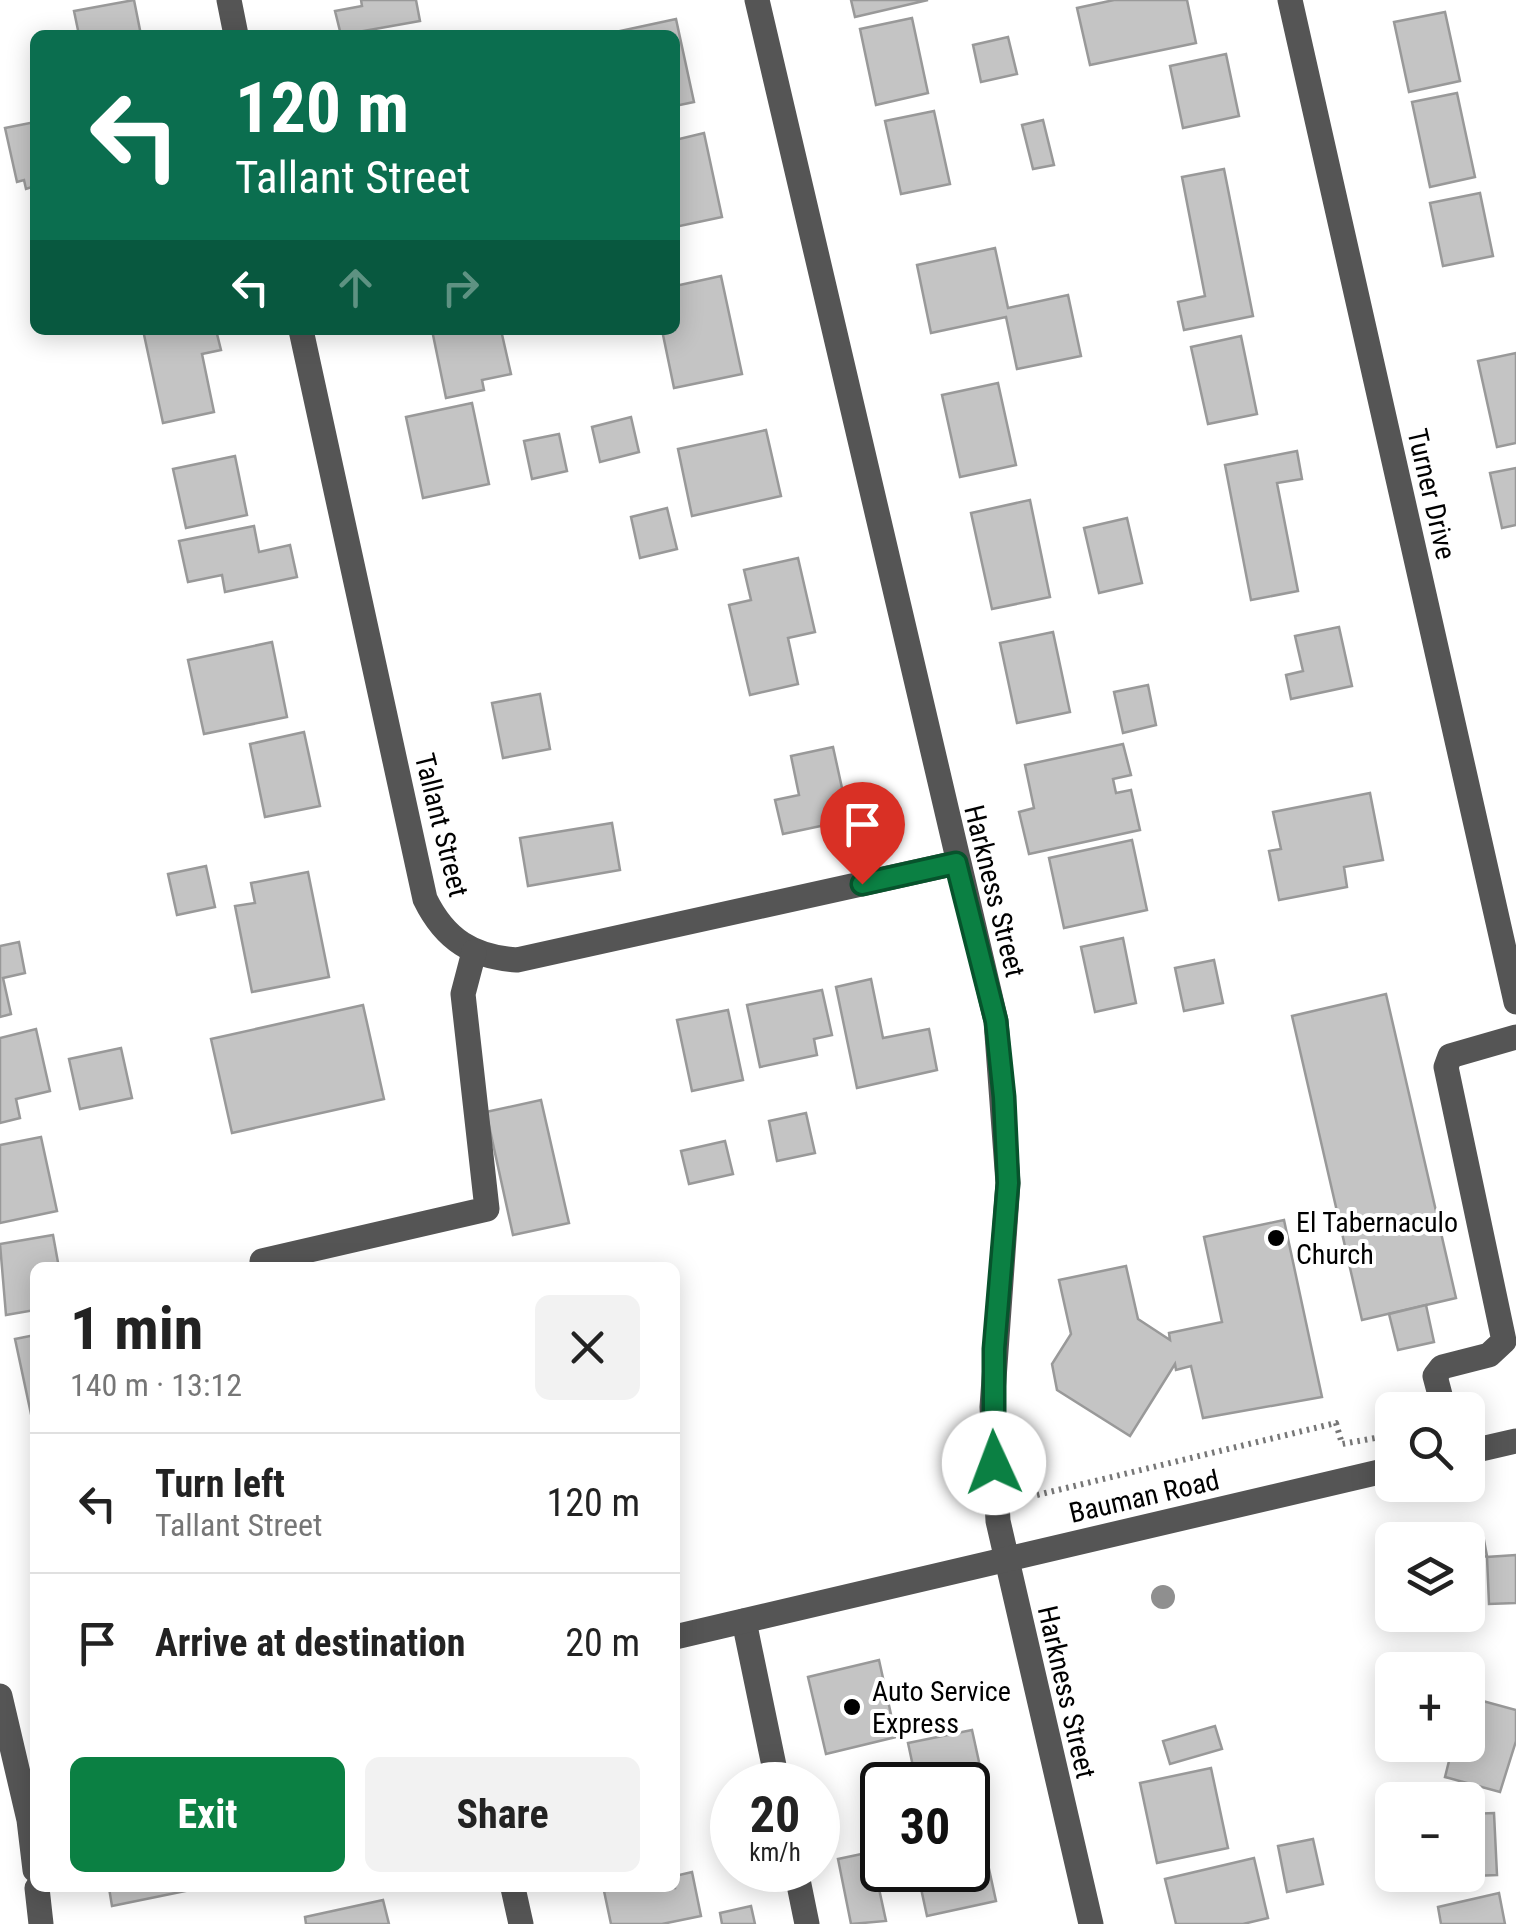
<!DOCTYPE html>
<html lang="en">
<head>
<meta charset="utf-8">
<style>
  :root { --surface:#fff; --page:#f2f2f2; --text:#222; --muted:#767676; --line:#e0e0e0; --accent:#0b8043 }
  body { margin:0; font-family:"Roboto Condensed",sans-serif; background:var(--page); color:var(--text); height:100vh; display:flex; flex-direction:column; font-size:38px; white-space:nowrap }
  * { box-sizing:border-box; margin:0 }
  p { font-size:32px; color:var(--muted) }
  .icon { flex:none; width:55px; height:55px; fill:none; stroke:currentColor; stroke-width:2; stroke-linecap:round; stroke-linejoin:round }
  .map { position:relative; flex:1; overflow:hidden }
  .sheet { position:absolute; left:30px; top:1262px; width:650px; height:630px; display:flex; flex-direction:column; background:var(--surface); border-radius:15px; box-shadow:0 5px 25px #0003 }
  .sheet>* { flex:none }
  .top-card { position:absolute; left:30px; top:30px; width:650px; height:305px; border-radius:15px; box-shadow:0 5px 25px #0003; background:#0b6e4f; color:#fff; overflow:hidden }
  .buttons { position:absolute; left:1375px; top:1392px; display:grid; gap:20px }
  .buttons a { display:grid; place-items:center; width:110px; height:110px; border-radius:15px; background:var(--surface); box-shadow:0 5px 25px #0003; font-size:50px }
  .speed { position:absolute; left:710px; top:1762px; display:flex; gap:20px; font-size:50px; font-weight:700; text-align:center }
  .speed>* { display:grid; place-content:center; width:130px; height:130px; border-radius:50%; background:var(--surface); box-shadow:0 5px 25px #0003; line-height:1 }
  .speed small { font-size:25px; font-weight:400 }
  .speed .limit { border:5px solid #111; border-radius:15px; background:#fff; color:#111 }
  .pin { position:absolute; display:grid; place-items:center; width:85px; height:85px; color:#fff; margin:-102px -42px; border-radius:50% 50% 50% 0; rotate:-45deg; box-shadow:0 0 10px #0007 }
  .pin .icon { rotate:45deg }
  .me { position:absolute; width:110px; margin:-55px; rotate:358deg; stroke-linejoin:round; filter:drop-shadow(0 0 8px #0008) }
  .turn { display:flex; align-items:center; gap:35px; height:210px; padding:0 40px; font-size:45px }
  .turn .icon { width:130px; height:130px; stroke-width:2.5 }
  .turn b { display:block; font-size:70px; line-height:85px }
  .lanes { display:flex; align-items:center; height:95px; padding:0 40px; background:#0003; justify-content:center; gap:50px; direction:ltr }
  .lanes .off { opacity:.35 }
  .round { display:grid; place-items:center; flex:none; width:105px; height:105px; border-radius:15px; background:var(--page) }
  .overview { display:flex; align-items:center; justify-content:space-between; height:170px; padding:0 40px }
  h1 { font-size:60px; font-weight:700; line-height:75px }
  .action { display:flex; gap:20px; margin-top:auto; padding:20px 40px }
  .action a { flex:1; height:115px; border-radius:15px; background:var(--accent); color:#fff; font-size:40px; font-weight:700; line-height:115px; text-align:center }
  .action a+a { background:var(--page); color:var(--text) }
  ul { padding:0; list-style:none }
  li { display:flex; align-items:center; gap:30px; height:140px; padding:0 40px; border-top:2px solid var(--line) }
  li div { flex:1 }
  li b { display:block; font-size:38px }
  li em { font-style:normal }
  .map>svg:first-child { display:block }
  .building { fill:#c4c4c4; stroke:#999; stroke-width:2.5 }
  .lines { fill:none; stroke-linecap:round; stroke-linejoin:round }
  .path { stroke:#777; stroke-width:6; stroke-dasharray:2.5 5; stroke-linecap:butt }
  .minor { stroke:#555; stroke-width:25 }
  .tree { fill:#8f8f8f }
  .route-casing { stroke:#07532c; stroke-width:25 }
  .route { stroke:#0b8043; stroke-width:18 }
  .poi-dot { fill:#000; stroke:#fff; stroke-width:4 }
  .labels { text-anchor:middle; stroke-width:8; stroke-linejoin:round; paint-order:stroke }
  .street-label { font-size:28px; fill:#000; stroke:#fff }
  .poi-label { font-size:28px; fill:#000; stroke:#fff; text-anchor:start }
</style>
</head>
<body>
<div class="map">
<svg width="1516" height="1924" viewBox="0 0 1516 1924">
  <rect width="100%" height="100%" fill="#fff"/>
  <g class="building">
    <path d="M134 0 141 35H79L74 11Z"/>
    <path d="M361 0H416L420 21 341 35 335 11 362 6Z"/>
    <path d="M851 0H928L855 17Z"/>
    <path d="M1114 0H1187L1196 43 1090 65 1077 8Z"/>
    <path d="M1445 12 1460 81 1409 92 1394 22Z"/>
    <path d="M912 18 928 93 876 105 860 29Z"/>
    <path d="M676 19 694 102 675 106V35L611 33Z"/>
    <path d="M1008 37 1017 74 981 82 973 45Z"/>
    <path d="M1226 54 1239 116 1183 128 1170 66Z"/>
    <path d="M1457 93 1475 177 1430 187 1412 102Z"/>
    <path d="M934 111 950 184 901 194 885 121Z"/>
    <path d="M1043 120 1054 165 1033 169 1022 125Z"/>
    <path d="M35 122V203L32 187 26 189 24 180 17 182 5 128Z"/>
    <path d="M704 133 722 217 675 227V140Z"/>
    <path d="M1224 169 1253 316 1184 330 1178 302 1205 296 1182 177Z"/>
    <path d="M1480 193 1493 256 1443 266 1430 203Z"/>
    <path d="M995 248 1008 308 1068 295 1081 356 1017 369 1006 317 931 333 917 265Z"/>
    <path d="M721 276 742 374 674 388 662 330H675V286Z"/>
    <path d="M143 330H216L221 350 202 354 214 412 163 423Z"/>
    <path d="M432 330H501L511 374 482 380 484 390 446 398Z"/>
    <path d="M1241 336 1257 414 1208 424 1191 347Z"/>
    <path d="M1516 353V443L1497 447 1478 361Z"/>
    <path d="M998 383 1016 465 960 477 942 395Z"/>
    <path d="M472 403 489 484 423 498 406 417Z"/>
    <path d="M631 417 639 452 600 462 592 427Z"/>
    <path d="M766 430 781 496 692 516 678 449Z"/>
    <path d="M559 434 567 471 532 479 524 441Z"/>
    <path d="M1297 451 1302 479 1277 483 1298 591 1251 600 1225 465Z"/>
    <path d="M235 456 247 515 186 528 173 469Z"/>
    <path d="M1516 468V525L1502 528 1490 473Z"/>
    <path d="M1030 500 1050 597 992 609 971 513Z"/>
    <path d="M667 508 677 549 640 558 631 517Z"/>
    <path d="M1127 518 1142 583 1099 593 1084 528Z"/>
    <path d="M254 526 259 552 290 545 297 577 225 592 222 575 188 582 179 541Z"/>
    <path d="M798 558 815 632 788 638 798 684 750 695 729 605 751 600 744 570Z"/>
    <path d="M1339 627 1352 686 1291 699 1286 675 1303 671 1295 636Z"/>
    <path d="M1053 632 1070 712 1017 723 1000 643Z"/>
    <path d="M272 642 287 717 204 734 188 660Z"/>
    <path d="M1148 685 1156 725 1123 733 1114 692Z"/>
    <path d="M540 694 550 749 503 758 492 703Z"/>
    <path d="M304 732 320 806 265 817 250 744Z"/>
    <path d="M1123 744 1131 775 1113 779 1116 793 1131 790 1140 830 1029 854 1019 812 1034 808 1025 765Z"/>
    <path d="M833 747 849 820 783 834 775 800 799 795 791 756Z"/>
    <path d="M1370 793 1383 860 1344 867 1347 887 1279 900 1269 851 1281 849 1273 812Z"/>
    <path d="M612 823 620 870 528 886 520 838Z"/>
    <path d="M1132 840 1147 910 1064 928 1049 858Z"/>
    <path d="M206 866 215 907 177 915 168 874Z"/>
    <path d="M308 872 329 977 252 992 235 906 255 903 251 883Z"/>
    <path d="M1123 938 1136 1003 1095 1012 1081 947Z"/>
    <path d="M19 942 25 973 3 978 11 1014 0 1017V946Z"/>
    <path d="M1214 960 1223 1003 1184 1011 1175 968Z"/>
    <path d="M871 979 883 1038 929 1029 937 1070 857 1088 836 987Z"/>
    <path d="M822 990 832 1035 814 1039 817 1055 760 1067 747 1005Z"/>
    <path d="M1386 994 1456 1298 1362 1320 1292 1016Z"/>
    <path d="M363 1005 384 1099 232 1133 211 1039Z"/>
    <path d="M728 1010 743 1080 692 1091 677 1020Z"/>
    <path d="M36 1029 50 1091 16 1099 20 1118 0 1123V1038Z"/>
    <path d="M121 1048 132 1098 80 1109 69 1059Z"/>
    <path d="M541 1100 569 1223 513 1235 486 1112Z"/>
    <path d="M806 1113 815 1153 777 1161 769 1121Z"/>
    <path d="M41 1137 57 1211 0 1223V1145Z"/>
    <path d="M725 1141 733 1174 689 1184 681 1151Z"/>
    <path d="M1284 1220 1322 1397 1203 1418 1191 1366 1176 1370 1175 1364 1130 1436 1057 1390 1052 1364 1071 1334 1059 1280 1126 1266 1138 1319 1170 1340 1169 1333 1222 1322 1204 1237Z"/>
    <path d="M53 1235 59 1268H35V1310L6 1315 0 1244Z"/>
    <path d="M1426 1305 1434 1342 1398 1350 1389 1314Z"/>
    <path d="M35 1335V1414H31L15 1339Z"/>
    <path d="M1483 1535 1487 1556 1471 1560 1466 1539Z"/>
    <path d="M1516 1555V1603L1489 1604 1487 1557Z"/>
    <path d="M879 1660 896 1737 826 1754 808 1677Z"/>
    <path d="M1468 1697 1516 1710V1741L1500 1792 1445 1777 1453 1745H1468Z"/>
    <path d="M1215 1726 1222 1749 1170 1764 1163 1741Z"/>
    <path d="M972 1730 981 1771 917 1785 908 1743Z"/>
    <path d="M1211 1768 1228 1848 1157 1863 1140 1783Z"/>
    <path d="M1494 1813 1497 1875 1397 1879V1875H1468V1814Z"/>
    <path d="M982 1837 996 1901 927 1916 917 1870H968V1840Z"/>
    <path d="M1313 1839 1323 1884 1287 1892 1278 1846Z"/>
    <path d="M871 1852 886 1921 851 1924 838 1859Z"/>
    <path d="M1254 1858 1268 1918 1243 1924H1176L1165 1879Z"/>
    <path d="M692 1872 701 1916 662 1924H611L604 1891 675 1888V1876Z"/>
    <path d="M109 1888H200L112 1906Z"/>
    <path d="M1499 1893 1505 1924H1441L1438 1907Z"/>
    <path d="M383 1900 389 1924H306L305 1917Z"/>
    <path d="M751 1906 755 1924H722L720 1913Z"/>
  </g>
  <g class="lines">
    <path class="path" d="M1037 1495 1336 1423 1342 1444 1392 1435"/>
    <g class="minor">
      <path d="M229 0 236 35"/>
      <path d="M757 0 996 1021 1008 1183 992 1407 998 1521 1091 1924"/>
      <path d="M1290 0 1516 1002"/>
      <path d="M301 330 425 899C445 940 473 957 517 960L956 863"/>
      <path d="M263 1268 262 1261 487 1209 463 994 474 952"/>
      <path d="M1444 1410 1435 1376 1442 1367 1489 1355 1504 1341 1446 1067 1450 1056 1516 1037"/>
      <path d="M1468 1452 1516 1441"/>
      <path d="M744 1621 778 1785"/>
      <path d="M675 1637 1392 1469"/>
      <path d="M0 1696 29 1820 35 1870"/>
      <path d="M796 1870 807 1924"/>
      <path d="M37 1888 41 1924"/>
      <path d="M513 1888 521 1924"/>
    </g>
  </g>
  <circle class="tree" cx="1163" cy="1597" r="12"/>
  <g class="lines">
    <g class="route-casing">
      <path id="route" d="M862 884 956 863 996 1021 1004 1097 1008 1183 994 1349V1463"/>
    </g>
    <use href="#route" class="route"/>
  </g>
  <g class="poi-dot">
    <circle cx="1276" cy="1238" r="10"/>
    <circle cx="852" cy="1707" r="10"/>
  </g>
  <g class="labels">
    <g class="street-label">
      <text transform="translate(1432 494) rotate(77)" y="10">Turner Drive</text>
      <text transform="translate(442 825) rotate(76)" y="10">Tallant Street</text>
      <text transform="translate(995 891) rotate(76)" y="10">Harkness Street</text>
      <text transform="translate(1144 1496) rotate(-13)" y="10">Bauman Road</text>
      <text transform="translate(1067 1692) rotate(77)" y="10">Harkness Street</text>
    </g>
    <g class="poi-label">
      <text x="1296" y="1232">El Tabernaculo<tspan x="1296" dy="32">Church</tspan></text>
      <text x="872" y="1701">Auto Service<tspan x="872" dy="32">Express</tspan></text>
    </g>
  </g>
</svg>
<div class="buttons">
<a><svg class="icon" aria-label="search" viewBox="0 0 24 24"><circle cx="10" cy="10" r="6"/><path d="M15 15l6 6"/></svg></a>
<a><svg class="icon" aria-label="layers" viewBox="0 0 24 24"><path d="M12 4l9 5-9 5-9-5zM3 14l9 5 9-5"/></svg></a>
<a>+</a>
<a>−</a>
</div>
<div class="speed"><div>20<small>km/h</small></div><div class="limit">30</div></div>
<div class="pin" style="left:862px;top:884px;background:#d93025"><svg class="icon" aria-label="arrive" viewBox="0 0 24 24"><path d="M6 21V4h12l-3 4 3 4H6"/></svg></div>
<svg class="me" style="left:994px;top:1463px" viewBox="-20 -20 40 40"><circle r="19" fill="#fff"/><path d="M0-13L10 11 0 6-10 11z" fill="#0b8043"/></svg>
<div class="top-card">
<div class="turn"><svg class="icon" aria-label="left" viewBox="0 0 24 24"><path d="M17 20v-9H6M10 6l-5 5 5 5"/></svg><div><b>120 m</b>Tallant Street</div></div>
<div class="lanes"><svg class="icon" aria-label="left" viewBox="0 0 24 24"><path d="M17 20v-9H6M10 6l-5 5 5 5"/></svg><svg class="icon off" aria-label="ahead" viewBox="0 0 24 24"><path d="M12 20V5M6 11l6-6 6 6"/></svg><svg class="icon off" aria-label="right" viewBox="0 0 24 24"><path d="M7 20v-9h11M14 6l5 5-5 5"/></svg></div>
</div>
<section class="sheet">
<div class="overview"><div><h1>1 min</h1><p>140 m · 13:12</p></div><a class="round"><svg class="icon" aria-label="close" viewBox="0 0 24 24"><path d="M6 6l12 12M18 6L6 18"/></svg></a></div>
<ul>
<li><svg class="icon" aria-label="left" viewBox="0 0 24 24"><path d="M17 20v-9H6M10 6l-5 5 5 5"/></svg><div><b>Turn left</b><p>Tallant Street</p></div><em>120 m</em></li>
<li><svg class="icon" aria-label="arrive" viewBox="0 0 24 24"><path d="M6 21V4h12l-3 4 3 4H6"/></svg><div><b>Arrive at destination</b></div><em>20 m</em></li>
</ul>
<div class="action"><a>Exit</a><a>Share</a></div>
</section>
</div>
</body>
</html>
